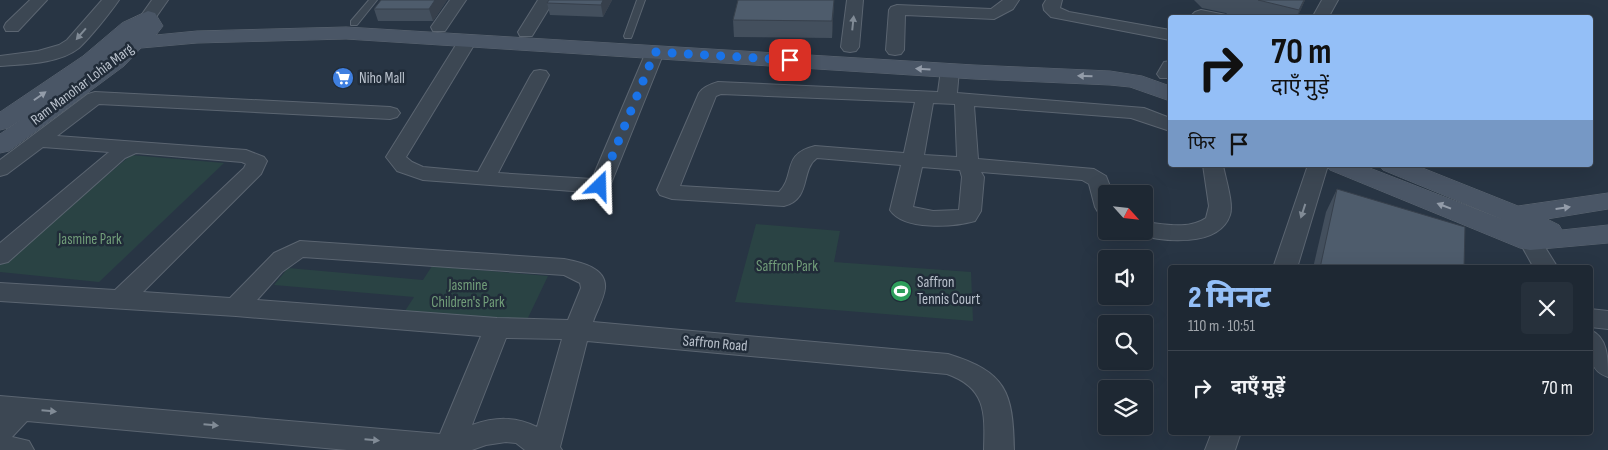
<!DOCTYPE html>
<html lang="hi">
<head>
<meta charset="utf-8">
<style>
  :root { --surface:#1e2833; --page:#26303b; --text:#f1f3f6; --muted:#a1a6ac; --line:#3c444e; --accent:#94bff7 }
  body { margin:0; font-family:"Sofia Sans Condensed","Noto Sans Devanagari",sans-serif; background:var(--page); color:var(--text); height:100vh; display:flex; flex-direction:column; font-size:19px; white-space:nowrap }
  * { box-sizing:border-box; margin:0 }
  p { font-size:16px; color:var(--muted) }
  .icon { flex:none; width:28px; height:28px; fill:none; stroke:currentColor; stroke-width:2; stroke-linecap:round; stroke-linejoin:round }
  .map { position:relative; flex:1; overflow:hidden }
  .side { position:absolute; left:1168px; top:265px; width:425px; height:170px; display:flex; flex-direction:column; background:var(--surface); border-radius:5px; box-shadow:0 5px 20px #0002,0 0 0 1px var(--line) }
  .side>* { flex:none }
  .guide { position:absolute; left:1168px; top:15px; width:425px; height:152px; border-radius:5px; box-shadow:0 5px 20px #0002,0 0 0 1px var(--line); background:#94bff7; color:#111; overflow:hidden }
  .needle { width:32px; rotate:117deg }
  .fabs { position:absolute; left:1098px; top:185px; display:grid; gap:10px }
  .fabs a { display:grid; place-items:center; width:55px; height:55px; border-radius:5px; background:var(--surface); box-shadow:0 5px 20px #0002,0 0 0 1px var(--line); font-size:25px }
  .pin { position:absolute; display:grid; place-items:center; width:42px; height:42px; color:#fff; margin:-21px; border-radius:10px; box-shadow:0 2px 8px #0006 }
  .me { position:absolute; width:55px; margin:-28px; rotate:22deg; stroke-linejoin:round; filter:drop-shadow(0 0 4px #0008) }
  .turn { display:flex; align-items:center; gap:18px; height:105px; padding:0 20px; font-size:22px }
  .turn .icon { width:65px; height:65px; stroke-width:2.5 }
  .turn b { display:block; font-size:35px; line-height:42px }
  .then { display:flex; align-items:center; height:48px; padding:0 20px; background:#0003; gap:10px; font-size:19px }
  .round { display:grid; place-items:center; flex:none; width:52px; height:52px; border-radius:5px; background:var(--page) }
  .head { display:flex; align-items:center; justify-content:space-between; height:85px; padding:0 20px }
  h1 { font-size:30px; font-weight:800; line-height:38px; color:var(--accent) }
  ul { padding:0; list-style:none }
  li { display:flex; align-items:center; gap:15px; height:75px; padding:0 20px; border-top:1px solid var(--line) }
  li div { flex:1 }
  li b { display:block; font-size:19px }
  li em { font-style:normal }
  .map>svg:first-child { display:block }
  .green { fill:#2a4344 }
  .lines { fill:none; stroke-linecap:round; stroke-linejoin:round }
  .lane-casing { stroke:#5b6571; stroke-width:2 }
  .street-casing { stroke:#5b6571; stroke-width:2 }
  .secondary-casing { stroke:#5b6571; stroke-width:1 }
  .lane { fill:#3c4753; fill-rule:evenodd }
  .street { fill:#3c4753; fill-rule:evenodd }
  .secondary { fill:#4a5666; fill-rule:evenodd }
  .wall { fill:#434f5d }
  .shaded-wall { fill:#37404c }
  .building { fill:#4e5c6c; stroke:#37404c }
  .oneway { fill:#818b96 }
  .oneway2 { fill:#939ca9 }
  .route { stroke:#1a73e8; stroke-width:9; stroke-dasharray:0 16.2 }
  .labels { text-anchor:middle; stroke-width:5; stroke-linejoin:round; paint-order:stroke }
  .poi-label { font-size:15px; fill:#bac2cd; stroke:#212c39; text-anchor:start }
  .street-label { font-size:15px; fill:#bac2cd; stroke:#212c39 }
  .park-label { font-size:15px; fill:#719d79; stroke:#212c39 }
</style>
</head>
<body>
<div class="map">
<svg width="1608" height="450" viewBox="0 0 1608 450">
  <rect width="100%" height="100%" fill="#283544"/>
  <g class="green">
    <path d="M131 155 224 163 99 282 0 272V265Z"/>
    <path d="M756 224 840 231 834 262 971 272 973 321 735 302Z"/>
    <path d="M432 266 548 276 526 322 405 311 414 297 274 285 288 268 423 280Z"/>
  </g>
  <g class="lines">
    <g class="lane-casing">
      <g id="lane">
        <path d="M369 0H377L357 25H351V21Z"/>
        <path d="M637 0H645L632 36 631 38H625L624 36Z"/>
      </g>
    </g>
    <g class="street-casing">
      <g id="street">
        <path d="M30 0H47L18 31H6L4 27 6 23Z"/>
        <path d="M102 0H119C110 13 90 38 79 48 59 64 24 64 0 66V56L38 51 59 45 67 40Z"/>
        <path d="M152 0H168L154 20H142L140 17Z"/>
        <path d="M450 0H466L445 31H433L431 27Z"/>
        <path d="M538 0H554L532 36H520L518 32Z"/>
        <path d="M847 0H863L859 47 856 51 850 52 844 51 841 47Z"/>
        <path d="M1003 0H1019L1013 9 994 19 905 15 904 50 901 54 895 55 889 54 886 50 889 10 891 7 897 5 991 9Z"/>
        <path d="M1046 0H1062L1060 8 1069 12 1170 30V40L1051 17 1044 10 1043 5Z"/>
        <path d="M1322 0H1338L1328 18H1312Z"/>
        <path d="M1201 10 1226 15 1228 18H1189L1195 12Z"/>
        <path d="M468 35 474 36 477 40 406 157 412 162 423 167 478 172 531 75 534 71 540 70 546 71 549 75 498 173 592 179 646 52 649 48 655 47 661 48 664 52 608 191 600 193 423 180 397 171 386 157 459 40 462 36Z"/>
        <path d="M1170 61V78H1160L1157 74 1164 62Z"/>
        <path d="M950 65 956 66 959 70 957 93 1144 108 1170 118V131L1131 118 974 106 978 159 1094 169 1106 176 1113 194H1106V214L1098 212 1095 207 1089 184 1082 180 981 172 984 177 981 211 975 221C954 227 904 231 890 210L901 165 817 158C800 170 812 199 784 206L672 199 660 195 657 190 699 93C703 87 711 84 718 82L938 92 941 70 944 66ZM721 94 915 102 904 153 815 146C781 154 796 175 779 192L680 186 716 96ZM933 103 955 104 957 157 924 155ZM922 167 960 170 962 177 959 210 933 211 913 207Z"/>
        <path d="M95 92 390 107 397 109 400 113 397 117 390 119 99 104 57 136 246 150 264 157 267 161 261 174 143 292 230 298 274 253 300 241 564 259C579 262 607 267 605 288 604 299 596 312 593 322L948 354C1006 372 1013 391 1014 450H984C985 414 987 388 947 374L587 341 560 447 562 450H525L516 443 506 442 486 445 472 450H347L27 421 12 437 29 441 34 450H0V396L440 434 481 336 236 316 0 301V283L115 290 244 168 246 164 242 162 136 153 125 158 8 262 0 264V243L109 152 43 147 7 174 0 176V160L88 94ZM303 257 564 275 580 283 581 288 568 320 497 318 257 300 282 272ZM506 338 562 339 537 427C515 416 495 417 472 425Z"/>
        <path d="M1203 165H1223C1225 177 1234 204 1230 215 1219 248 1163 242 1136 234L1134 231H1144V222C1164 224 1188 230 1206 218L1209 206Z"/>
        <path d="M1308 165H1328L1297 268H1273Z"/>
        <path d="M1530 233 1538 236 1558 268H1534L1519 241 1522 236Z"/>
        <path d="M1590 309 1608 311V329L1590 327Z"/>
        <path d="M1590 330C1608 337 1608 358 1608 377 1586 370 1590 349 1590 330Z"/>
        <path d="M1212 432H1241L1235 450H1205Z"/>
      </g>
    </g>
    <g class="secondary-casing">
      <g id="secondary">
        <path d="M148 11 155 13 163 26 156 35 197 31 346 27 974 65 1110 71 1142 76 1170 86V101L1130 87 1110 85 974 79 346 39 197 43 141 48 124 66 9 151 0 153V134L22 119 8 128 0 130V112L83 56 122 23Z"/>
        <path d="M1326 165H1362L1504 220 1383 170 1379 165H1415L1518 206 1608 193V209L1547 219 1559 225 1562 230 1608 225V243L1530 250 1520 248 1330 170Z"/>
      </g>
    </g>
    <use href="#lane" class="lane"/>
    <use href="#street" class="street"/>
    <use href="#secondary" class="secondary"/>
  </g>
  <g class="wall">
    <path d="M447 0 433 21H378L374 9Z"/>
    <path d="M549 0H612L603 17 550 15 547 3Z"/>
    <path d="M738 0H834L832 38 734 37 733 20Z"/>
    <path d="M1194 0H1305L1297 18H1231L1226 13 1202 8Z"/>
    <path d="M1337 189 1464 268H1313L1326 212Z"/>
  </g>
  <g class="shaded-wall">
    <path d="M435 0H447L433 21 429 9Z"/>
    <path d="M603 0H612L603 17 601 5Z"/>
    <path d="M834 0 832 38V21Z"/>
    <path d="M1304 0H1305L1297 18H1296Z"/>
  </g>
  <g class="building">
    <path d="M381 0H435L429 9H374Z"/>
    <path d="M549 0H603L601 5 547 3Z"/>
    <path d="M738 0H834L832 21 733 20Z"/>
    <path d="M1258 0H1304L1299 10Z"/>
    <path d="M1337 189 1465 227 1464 268H1320Z"/>
  </g>
  <defs><path id="oneway-solid" d="M-6-.8H1V-3.2L6.5 0L1 3.2V.8H-6Z" transform="scale(1.25)"/></defs>
  <g class="oneway">
    <use href="#oneway-solid" transform="translate(853 23) rotate(-84)"/>
    <use href="#oneway-solid" transform="translate(81 34) rotate(131)"/>
    <use href="#oneway-solid" transform="translate(1303 211) rotate(108)"/>
    <use href="#oneway-solid" transform="translate(49 411) rotate(5)"/>
    <use href="#oneway-solid" transform="translate(211 425) rotate(5)"/>
    <use href="#oneway-solid" transform="translate(372 440) rotate(5)"/>
  </g>
  <g class="oneway2">
    <use href="#oneway-solid" transform="translate(923 69) rotate(-176)"/>
    <use href="#oneway-solid" transform="translate(1085 76) rotate(-178)"/>
    <use href="#oneway-solid" transform="translate(40 96) rotate(-35)"/>
    <use href="#oneway-solid" transform="translate(1444 206) rotate(-159)"/>
    <use href="#oneway-solid" transform="translate(1563 208) rotate(-8)"/>
  </g>
  <g class="lines">
    <path class="route" d="M600 186 655 52 790 60"/>
  </g>
  <defs>
    <g id="supermarket-disc" transform="scale(1.125)"><circle r="9.5" fill="#3f7fe0" stroke="#212c39"/><path d="M-6-5.5h2.5l.6 2H6L4.5 2H-2.5L-4.4-4H-6ZM-1.5 3.2a1.3 1.3 0 1 0 .1 0ZM3 3.2a1.3 1.3 0 1 0 .1 0Z" fill="#fff"/></g>
    <g id="stadium-disc" transform="scale(1.125)"><circle r="9.5" fill="#2e9e5b" stroke="#212c39"/><path d="M0-5a6.5 5 0 1 0 0 10a6.5 5 0 1 0 0-10ZM-3.5-1.8h7v3.6h-7Z" fill="#fff"/></g>
  </defs>
  <g fill-rule="evenodd">
    <use href="#supermarket-disc" x="343" y="78"/>
    <use href="#stadium-disc" x="901" y="291"/>
  </g>
  <g class="labels">
    <g class="poi-label">
      <text x="359" y="83">Niho Mall</text>
      <text x="917" y="287">Saffron<tspan x="917" dy="17">Tennis Court</tspan></text>
    </g>
    <g class="street-label">
      <text transform="translate(82 84) rotate(-37)" y="5">Ram Manohar Lohia Marg</text>
      <text transform="translate(715 343) rotate(5)" y="5">Saffron Road</text>
    </g>
    <g class="park-label">
      <text x="90" y="244">Jasmine Park</text>
      <text x="787" y="271">Saffron Park</text>
      <text x="468" y="290">Jasmine<tspan x="468" dy="17">Children's Park</tspan></text>
    </g>
  </g>
</svg>
<div class="fabs">
<a><svg class="needle" viewBox="-14 -14 28 28"><path d="M0-13l5 13h-10z" fill="#e53935"/><path d="M0 13l5-13h-10z" fill="#a1a6ac"/></svg></a>
<a><svg class="icon" aria-label="sound" viewBox="0 0 24 24"><path d="M4 9h4l5-4v14l-5-4H4zM17 9q2 3 0 6"/></svg></a>
<a><svg class="icon" aria-label="search" viewBox="0 0 24 24"><circle cx="10" cy="10" r="6"/><path d="M15 15l6 6"/></svg></a>
<a><svg class="icon" aria-label="layers" viewBox="0 0 24 24"><path d="M12 4l9 5-9 5-9-5zM3 14l9 5 9-5"/></svg></a>
</div>
<div class="pin" style="left:790px;top:60px;background:#d93025"><svg class="icon" aria-label="arrive" viewBox="0 0 24 24"><path d="M6 21V4h12l-3 4 3 4H6"/></svg></div>
<svg class="me" style="left:600px;top:186px" viewBox="-20 -20 40 40"><path d="M0-17L14 15 0 8-14 15z" fill="#1a73e8" stroke="#fff" stroke-width="4"/></svg>
<div class="guide">
<div class="turn"><svg class="icon" aria-label="right" viewBox="0 0 24 24"><path d="M7 20v-9h11M14 6l5 5-5 5"/></svg><div><b>70 m</b>दाएँ मुड़ें</div></div>
<div class="then">फिर<svg class="icon" aria-label="arrive" viewBox="0 0 24 24"><path d="M6 21V4h12l-3 4 3 4H6"/></svg></div>
</div>
<section class="side">
<div class="head"><div><h1>2 मिनट</h1><p>110 m · 10:51</p></div><a class="round"><svg class="icon" aria-label="close" viewBox="0 0 24 24"><path d="M6 6l12 12M18 6L6 18"/></svg></a></div>
<ul>
<li><svg class="icon" aria-label="right" viewBox="0 0 24 24"><path d="M7 20v-9h11M14 6l5 5-5 5"/></svg><div><b>दाएँ मुड़ें</b></div><em>70 m</em></li>
</ul>
</section>
</div>
</body>
</html>
